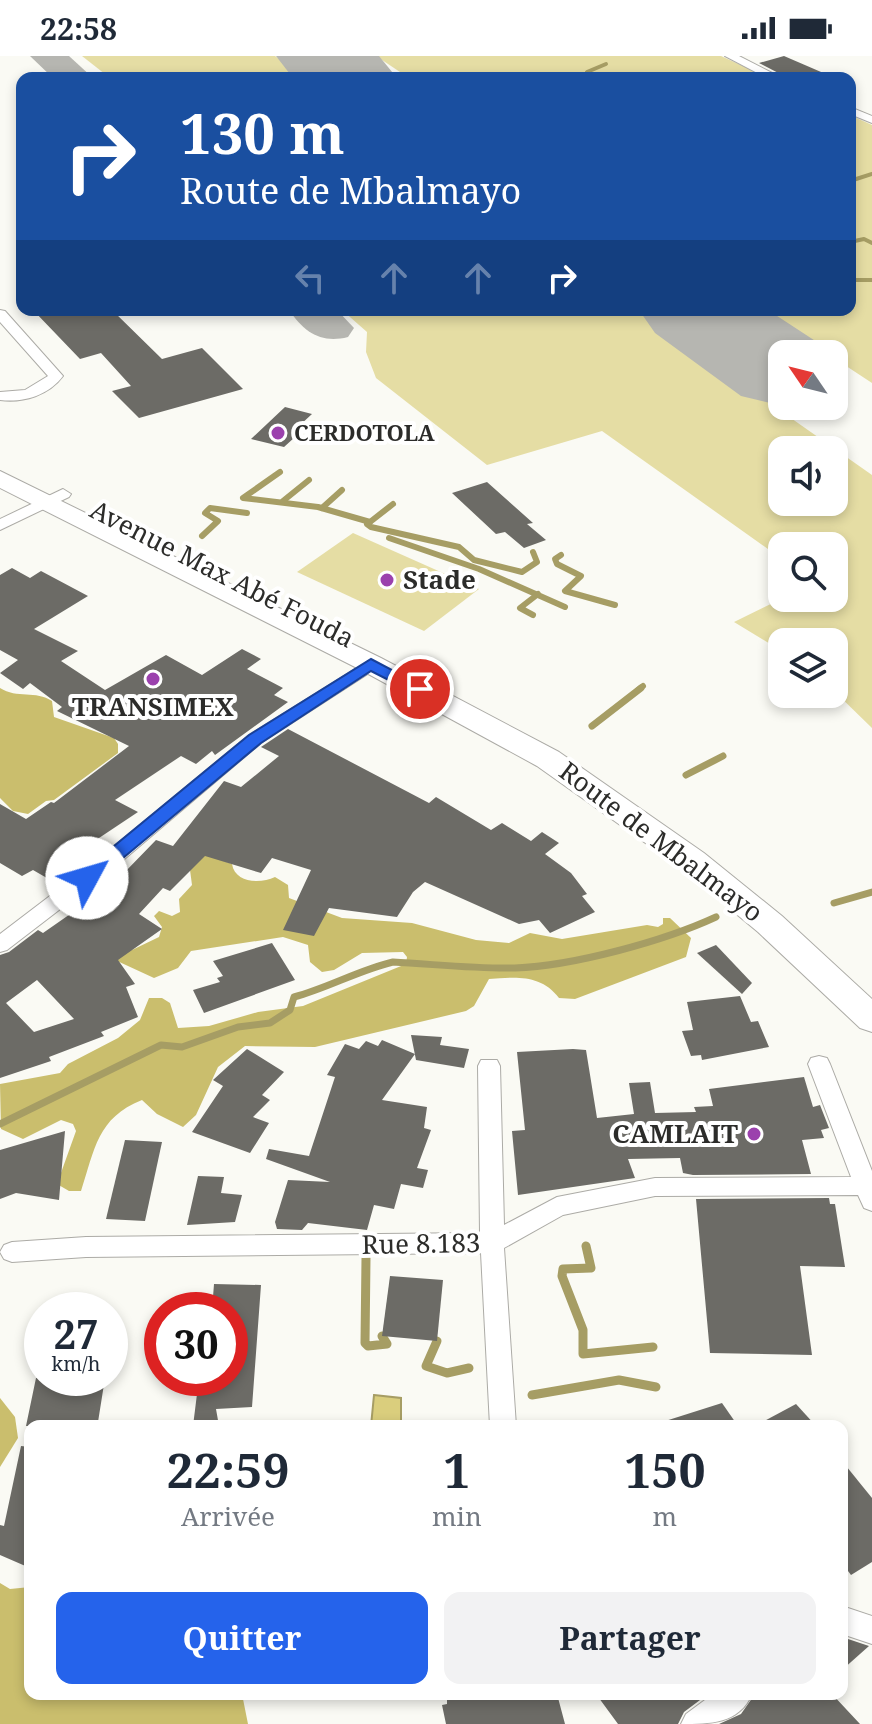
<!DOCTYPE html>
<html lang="fr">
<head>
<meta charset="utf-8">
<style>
  :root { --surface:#fff; --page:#f2f2f3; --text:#1f2937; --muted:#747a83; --accent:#2563eb }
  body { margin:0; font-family:"Noto Serif",serif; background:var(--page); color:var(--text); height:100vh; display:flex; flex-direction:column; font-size:30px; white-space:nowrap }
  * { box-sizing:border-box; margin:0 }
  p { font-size:26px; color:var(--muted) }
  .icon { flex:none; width:44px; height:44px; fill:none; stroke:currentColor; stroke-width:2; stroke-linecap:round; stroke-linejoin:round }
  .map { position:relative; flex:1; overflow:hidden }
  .side { position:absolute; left:24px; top:1364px; width:824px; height:280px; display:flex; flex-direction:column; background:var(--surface); border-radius:16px; box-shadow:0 4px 12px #0003 }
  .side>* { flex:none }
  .hud { position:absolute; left:16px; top:16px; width:840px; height:244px; border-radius:16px; box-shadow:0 4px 12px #0003; background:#1a4fa0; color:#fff; overflow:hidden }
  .needle { width:52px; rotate:305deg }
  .controls { position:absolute; left:768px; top:284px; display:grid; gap:16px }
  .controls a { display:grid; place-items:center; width:80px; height:80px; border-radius:16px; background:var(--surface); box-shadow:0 4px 12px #0003; font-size:40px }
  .speed { position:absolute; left:24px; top:1236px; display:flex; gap:16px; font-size:40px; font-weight:700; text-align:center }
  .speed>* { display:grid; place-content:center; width:104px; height:104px; border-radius:50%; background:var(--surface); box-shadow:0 4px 12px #0003; line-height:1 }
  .speed small { font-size:20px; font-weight:400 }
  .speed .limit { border:12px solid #d22; background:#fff; color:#111 }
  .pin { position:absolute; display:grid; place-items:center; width:68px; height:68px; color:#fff; margin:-34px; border:4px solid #fff; border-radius:50%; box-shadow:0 2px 8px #0007 }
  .me { position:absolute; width:88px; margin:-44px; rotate:51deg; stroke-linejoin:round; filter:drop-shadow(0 0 6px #0008) }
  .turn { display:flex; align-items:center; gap:28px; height:168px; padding:0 32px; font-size:36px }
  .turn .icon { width:104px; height:104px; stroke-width:2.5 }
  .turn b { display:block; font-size:56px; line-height:68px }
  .lanes { display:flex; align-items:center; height:76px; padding:0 32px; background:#0003; justify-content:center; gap:40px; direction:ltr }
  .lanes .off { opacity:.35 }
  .eta { display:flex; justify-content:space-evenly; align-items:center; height:136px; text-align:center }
  .eta b { font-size:48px; font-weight:700; line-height:56px }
  .cta { display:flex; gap:16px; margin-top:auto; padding:16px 32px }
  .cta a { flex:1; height:92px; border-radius:16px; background:var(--accent); color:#fff; font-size:32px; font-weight:700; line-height:92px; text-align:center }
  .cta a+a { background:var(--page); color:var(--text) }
  .status { display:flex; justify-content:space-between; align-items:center; height:56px; padding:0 40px; background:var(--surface); direction:ltr }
  .status svg { height:22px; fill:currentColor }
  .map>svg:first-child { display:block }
  .green { fill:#e5dda4; fill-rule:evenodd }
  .forest { fill:#cabe6d }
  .water { fill:#dace7d; stroke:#a69d64; stroke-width:2 }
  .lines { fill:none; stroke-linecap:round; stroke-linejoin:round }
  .stream-far3 { stroke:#a69d64; stroke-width:4 }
  .stream-far2 { stroke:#a69d64; stroke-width:6 }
  .stream-far1 { stroke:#a69d64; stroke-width:7 }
  .stream { stroke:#a69d64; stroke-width:9 }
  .taxiway { fill:#b6b6b1; fill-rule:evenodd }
  .runway { fill:#b6b6b1; fill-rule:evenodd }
  .building { fill:#6c6b66; fill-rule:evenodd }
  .minor-casing { stroke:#acaba6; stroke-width:2 }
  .trunk-casing { stroke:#acaba6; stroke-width:2 }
  .minor { fill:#fff; fill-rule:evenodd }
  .trunk { fill:#fff; fill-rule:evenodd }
  .route { fill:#2563eb; stroke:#184099; stroke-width:2 }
  .poi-dot { fill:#9b41ad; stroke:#fff; stroke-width:3 }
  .labels { text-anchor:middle; stroke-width:8; stroke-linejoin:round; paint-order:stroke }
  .far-poi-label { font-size:22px; font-weight:bold; fill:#2c2c2a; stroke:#fff; text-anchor:start }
  .street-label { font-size:26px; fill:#2c2c2a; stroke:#fff }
  .poi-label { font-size:26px; font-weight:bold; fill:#2c2c2a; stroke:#fff; text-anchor:start }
</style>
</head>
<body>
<div class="status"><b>22:58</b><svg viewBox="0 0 49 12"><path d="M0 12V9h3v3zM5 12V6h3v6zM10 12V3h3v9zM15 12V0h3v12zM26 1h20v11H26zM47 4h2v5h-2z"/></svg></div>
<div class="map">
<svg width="872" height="1668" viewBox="0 0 872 1668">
  <rect width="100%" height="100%" fill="#fafaf4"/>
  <g class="green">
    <path d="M82 0H275L307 22H110Z"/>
    <path d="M376 0H721L769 22H409Z"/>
    <path d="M850 59 872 69V327L834 302V298H828L761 254H850Z"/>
    <path d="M342 254H637L872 419V672L834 635V586H782V595L734 566 783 542H834V490H782V503L602 375 487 409 376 322 366 296 367 276ZM834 394V446H782V394Z"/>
    <path d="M353 477 479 533 424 575 297 516Z"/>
  </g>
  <g class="forest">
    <path d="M0 632C17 643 36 634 52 645L54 661 114 682 118 688V697L54 744 46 745 28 758 13 755 0 742Z"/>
    <path d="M197 795 232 808C235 827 260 828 275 821L288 829 289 842 342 862 412 867 476 884 509 887 530 877 562 883 647 869 658 871 663 868V862H670L691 882 686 901 575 943 559 942C541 918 516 921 489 923L474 950 466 955 315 991 245 990 218 1011 196 1059 183 1071 157 1058 142 1044C97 1062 95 1093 81 1135H69L57 1128 76 1075 73 1068 61 1064 23 1083 1 1073 0 1028 60 1017 68 1008 118 982 140 964 149 942H162L170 947 178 972 209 970 258 956 303 950 406 908 407 901 403 896 362 897 334 914 322 916 310 906 308 889 283 881 191 895 178 912 154 922 115 904V897L132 894 159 881 162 871 154 860 159 855 172 860 180 856 179 843 192 829 190 814Z"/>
    <path d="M0 1342 15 1361 18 1382 0 1411Z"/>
    <path d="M0 1527 10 1533 30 1531V1638H242L248 1668H0Z"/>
  </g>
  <path class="water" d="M374 1339 401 1342V1370H371Z"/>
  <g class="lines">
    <g class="stream-far3">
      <path d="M587 16 606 8"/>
      <path d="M850 125 872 118"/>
      <path d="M850 186 864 183 872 187"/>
      <path d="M850 224H872"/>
    </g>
    <g class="stream-far2">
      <path d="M280 416 243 442 318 451 370 466 367 468 371 471 459 491 474 504 522 516 537 506 533 496"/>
      <path d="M283 445 309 424"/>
      <path d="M322 452 342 434"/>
      <path d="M370 466 393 448"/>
      <path d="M202 480 218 465 205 457 210 452 247 457"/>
      <path d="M389 482 479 513 565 551"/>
      <path d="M561 499 555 503 557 508 581 520 565 535 615 549"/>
      <path d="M533 559 520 552 538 538"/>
      <path d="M638 634 643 630"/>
    </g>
    <g class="stream-far1">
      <path d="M592 670 641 632"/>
      <path d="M686 719 723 700"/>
      <path d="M834 847 872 836"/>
      <path d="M0 1068 161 989 182 991 238 971 270 967 290 954 294 941C328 932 359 914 393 906 433 908 475 913 515 912 573 910 664 885 716 861"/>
    </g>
    <g class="stream">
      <path d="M586 1190 591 1212 563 1213 562 1220 583 1274V1298L653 1291"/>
      <path d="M366 1202 365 1287 368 1290 387 1288 382 1280"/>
      <path d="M437 1285 426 1310 447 1317 469 1312"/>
      <path d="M532 1339 619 1324 656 1331"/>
    </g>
    <g class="taxiway">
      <path d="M30 0H69L93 22H53Z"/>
      <path d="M289 254H337L354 272 348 281C321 288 304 276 289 254Z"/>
    </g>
    <g class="runway">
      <path d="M276 0H379L397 22H293Z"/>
      <path d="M639 254H768L823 290 828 298H782V350L741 340 655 277Z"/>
      <path d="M834 306 840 315 834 324Z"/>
    </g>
  </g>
  <g class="building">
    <path d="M784 0 835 22H788L759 7Z"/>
    <path d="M33 254H112L162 303 202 292 243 333 139 362 112 335 131 330 101 297 80 303Z"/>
    <path d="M285 351 312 358 299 370 305 372 284 391 251 383Z"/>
    <path d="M487 426 533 467 527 468 546 484 524 492 505 476 496 478 452 437Z"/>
    <path d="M12 512 30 522 41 515 88 540 34 573 78 595 61 605 105 634 166 599 202 619 242 593 261 603 247 613 283 632 274 639 288 646 215 699 212 695 196 708 181 700 115 744 138 756 81 794 95 802 59 829 33 814 22 820 0 807V748L26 763 51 746 54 747 129 690 57 655 62 651 30 627 23 633 0 617 18 604 0 594V519Z"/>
    <path d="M288 673 429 747 436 741 491 774 502 767 531 785 542 776 559 787 545 798 571 817 587 838 582 840 595 856 550 877 539 864 519 868 425 826 413 836 397 861 329 852 314 880 283 874 311 814 272 802 261 817 205 800 170 835 163 832 139 858 162 873 118 904 135 928 126 931 138 961 101 976 104 980 49 1001 51 1005 0 1022V899L9 896 38 874 43 877 76 854 69 850 116 814 123 818 156 784 173 790 224 725 241 731 279 700 261 691ZM37 924 74 963 34 976 6 947Z"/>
    <path d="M272 887 295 924 204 957 193 934 220 926 217 922 223 920 213 905Z"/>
    <path d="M716 889 752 927 742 938 697 897Z"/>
    <path d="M740 940 751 966 758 965 769 991 702 1004 701 999 691 1000 682 975 693 974 687 946Z"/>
    <path d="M411 979 442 981 440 989 469 993 464 1012 416 1004Z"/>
    <path d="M382 984 415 998 382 1044 427 1051 424 1072 431 1074 417 1112 428 1114 423 1132 401 1128 394 1153 374 1149 367 1174 308 1167 302 1174 277 1173 275 1166 288 1124 330 1126 266 1103 269 1093 309 1100 335 1021 327 1019 345 988 359 993 366 985 378 990Z"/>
    <path d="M247 993 284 1016 262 1039 270 1044 253 1061 269 1067 250 1097 192 1076 223 1030 213 1024Z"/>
    <path d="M573 993 586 994 597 1062 634 1058 629 1027 650 1026 655 1057 696 1056 694 1051 713 1050 709 1033 804 1021 813 1051 820 1049 829 1072 821 1074 824 1082 802 1084 811 1118 693 1119 683 1117 680 1102 628 1103 635 1122 518 1139 512 1075 525 1074 517 996Z"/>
    <path d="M65 1075 59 1144 16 1137 0 1143V1094Z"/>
    <path d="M125 1084 162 1086 145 1165 106 1163Z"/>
    <path d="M198 1120 224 1121 221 1137 242 1139 235 1166 187 1169Z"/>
    <path d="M829 1142 830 1148H835L845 1211 800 1210 812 1299 710 1297 696 1143Z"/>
    <path d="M390 1220 443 1224 437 1285 382 1280Z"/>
    <path d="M214 1228 261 1229 252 1351 216 1353 219 1370H193L199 1322H230V1254H212Z"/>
    <path d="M36 1322H105L98 1366 87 1365 84 1370H26Z"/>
    <path d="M722 1347 738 1370H659V1367Z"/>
    <path d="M796 1348 816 1370H755Z"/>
    <path d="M21 1390 30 1391V1512L0 1499V1469L4 1470Z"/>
    <path d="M842 1405 872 1442V1506L851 1519 842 1507Z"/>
    <path d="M842 1581 869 1590 842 1614Z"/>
    <path d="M447 1638H557L565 1668H446L442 1649 447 1648Z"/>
    <path d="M596 1638H708L684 1656 678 1668H618Z"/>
    <path d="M755 1638H832L860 1668H719L741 1658Z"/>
  </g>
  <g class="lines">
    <g class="minor-casing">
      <g id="minor">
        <path d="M725 0H739L782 22H767Z"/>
        <path d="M850 51 872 60V67L850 58Z"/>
        <path d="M0 254 5 255 63 320C49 339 24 347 0 344V336L25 334 48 320 0 266Z"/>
        <path d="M63 433 71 438 69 441 0 474V463Z"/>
        <path d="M371 603 377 604 380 608 377 612 261 687 115 811 7 894 0 896V878L101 801 249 679Z"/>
        <path d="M819 1000 827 1002 830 1008 872 1115V1155L864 1152 858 1139 655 1140 563 1159 504 1192 516 1370H490L481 1197 86 1201 12 1206 4 1203 0 1196 4 1189 12 1186 86 1181 480 1177 478 1010 481 1004H497L500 1010 504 1169 557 1141 655 1122 851 1121 808 1008 811 1002Z"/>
        <path d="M842 1550 872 1560V1588L842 1578Z"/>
        <path d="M713 1638H752C739 1668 710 1668 681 1668L686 1658Z"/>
      </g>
    </g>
    <g class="trunk-casing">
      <path id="trunk" d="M0 415 381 602 559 696 704 797 782 860 872 943V976L860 972 758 876 682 813 537 710 361 614 0 432Z"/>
    </g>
    <use href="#minor" class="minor"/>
    <use href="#trunk" class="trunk"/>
  </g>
  <path class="route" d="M371 603 428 633 425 637H414L371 615 261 687 93 827H80V818L249 679Z"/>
  <g class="poi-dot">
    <circle cx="278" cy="377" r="8"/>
    <circle cx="387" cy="524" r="8"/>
    <circle cx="153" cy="623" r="8"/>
    <circle cx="754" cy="1078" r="8"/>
  </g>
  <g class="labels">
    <g class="far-poi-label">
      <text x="294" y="385">CERDOTOLA</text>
    </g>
    <g class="street-label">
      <text transform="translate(222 518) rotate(27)" y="9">Avenue Max Abé Fouda</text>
      <text transform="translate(661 786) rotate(37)" y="9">Route de Mbalmayo</text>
      <text transform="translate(421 1188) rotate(-1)" y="9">Rue 8.183</text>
    </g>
    <g class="poi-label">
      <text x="403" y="533">Stade</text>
      <text x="153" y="660" text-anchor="middle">TRANSIMEX</text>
      <text x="738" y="1087" text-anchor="end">CAMLAIT</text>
    </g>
  </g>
</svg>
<div class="controls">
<a><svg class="needle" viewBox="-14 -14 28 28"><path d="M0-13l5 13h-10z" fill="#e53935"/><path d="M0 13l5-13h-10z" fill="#747a83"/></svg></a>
<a><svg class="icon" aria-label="sound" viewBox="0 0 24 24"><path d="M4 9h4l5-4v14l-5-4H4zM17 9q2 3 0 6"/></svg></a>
<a><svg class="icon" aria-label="search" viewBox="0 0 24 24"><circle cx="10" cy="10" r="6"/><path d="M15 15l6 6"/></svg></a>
<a><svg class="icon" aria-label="layers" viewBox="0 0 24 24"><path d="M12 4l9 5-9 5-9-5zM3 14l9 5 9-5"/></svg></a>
</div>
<div class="speed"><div>27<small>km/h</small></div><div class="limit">30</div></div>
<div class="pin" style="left:420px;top:633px;background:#d93025"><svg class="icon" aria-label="arrive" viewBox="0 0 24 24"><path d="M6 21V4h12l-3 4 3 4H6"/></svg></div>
<svg class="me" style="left:87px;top:822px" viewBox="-20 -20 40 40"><circle r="19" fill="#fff"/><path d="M0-13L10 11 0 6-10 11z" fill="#2563eb"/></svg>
<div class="hud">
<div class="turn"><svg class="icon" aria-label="right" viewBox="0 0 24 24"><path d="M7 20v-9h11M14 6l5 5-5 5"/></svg><div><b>130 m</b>Route de Mbalmayo</div></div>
<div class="lanes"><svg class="icon off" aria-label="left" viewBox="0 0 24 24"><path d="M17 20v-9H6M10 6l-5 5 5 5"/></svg><svg class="icon off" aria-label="ahead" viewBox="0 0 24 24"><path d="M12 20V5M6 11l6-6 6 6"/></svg><svg class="icon off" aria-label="ahead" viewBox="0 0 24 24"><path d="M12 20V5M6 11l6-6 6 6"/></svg><svg class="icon" aria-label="right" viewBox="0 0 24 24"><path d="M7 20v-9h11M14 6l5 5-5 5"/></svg></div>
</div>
<section class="side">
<div class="eta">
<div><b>22:59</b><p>Arrivée</p></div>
<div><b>1</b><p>min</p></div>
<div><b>150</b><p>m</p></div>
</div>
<div class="cta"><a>Quitter</a><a>Partager</a></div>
</section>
</div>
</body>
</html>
